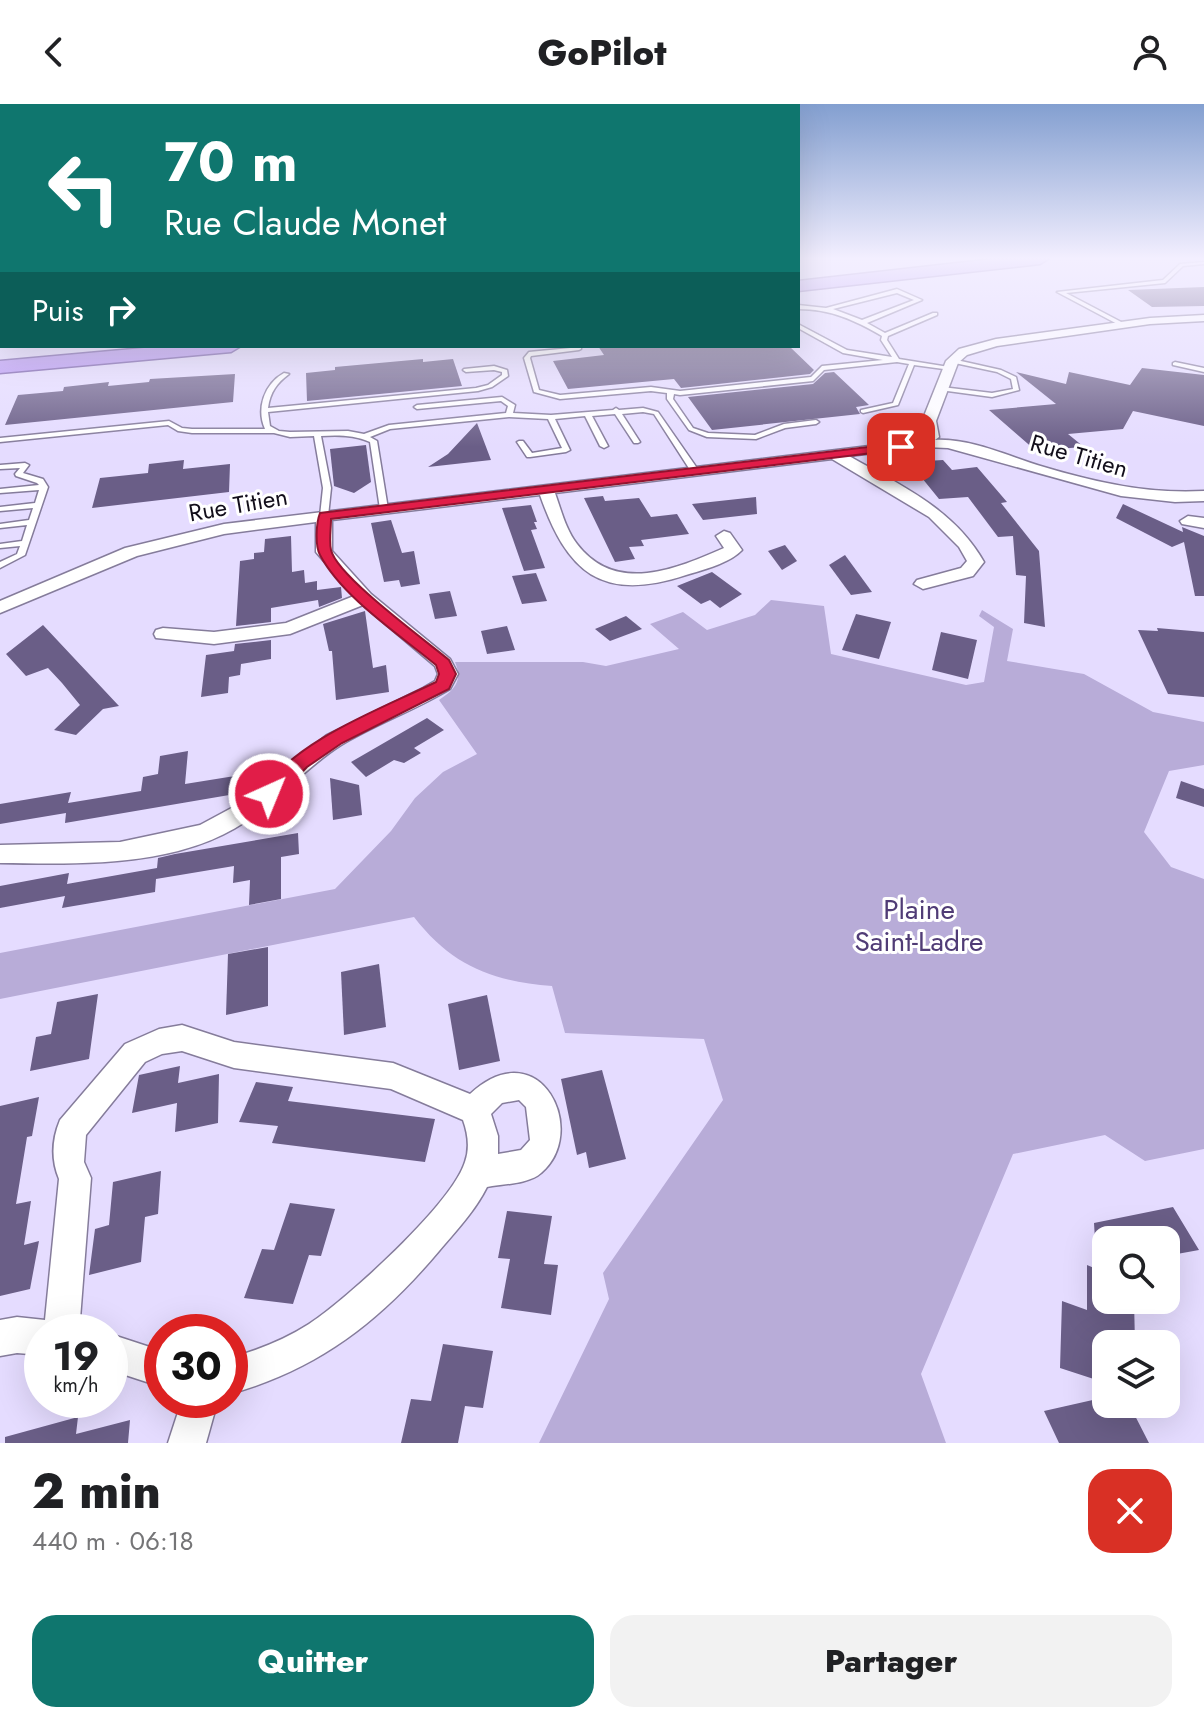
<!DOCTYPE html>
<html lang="fr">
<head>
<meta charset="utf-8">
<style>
  :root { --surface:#fff; --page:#f2f2f2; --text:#202124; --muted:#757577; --accent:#0f766e }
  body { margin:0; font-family:Jost,sans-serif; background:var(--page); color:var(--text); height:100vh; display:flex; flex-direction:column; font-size:30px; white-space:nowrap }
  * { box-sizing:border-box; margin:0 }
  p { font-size:26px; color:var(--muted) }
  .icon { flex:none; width:44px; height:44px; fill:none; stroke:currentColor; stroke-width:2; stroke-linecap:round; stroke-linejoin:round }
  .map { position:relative; height:1339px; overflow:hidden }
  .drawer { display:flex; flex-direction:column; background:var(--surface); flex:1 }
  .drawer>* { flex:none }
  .banner { position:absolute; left:0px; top:0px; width:800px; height:244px; box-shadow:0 8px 32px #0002; background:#0f766e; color:#fff; overflow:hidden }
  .fabs { position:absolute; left:1092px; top:1122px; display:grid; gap:16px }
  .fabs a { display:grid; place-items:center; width:88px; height:88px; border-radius:16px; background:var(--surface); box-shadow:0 8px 32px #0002; font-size:40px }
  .speed { position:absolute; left:24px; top:1210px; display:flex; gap:16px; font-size:40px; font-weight:700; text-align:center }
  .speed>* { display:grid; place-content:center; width:104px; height:104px; border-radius:50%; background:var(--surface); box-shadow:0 8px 32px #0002; line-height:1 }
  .speed small { font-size:20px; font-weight:400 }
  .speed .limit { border:12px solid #d22; background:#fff; color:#111 }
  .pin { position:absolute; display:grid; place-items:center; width:68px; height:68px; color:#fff; margin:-34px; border-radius:16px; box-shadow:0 4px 12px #0006 }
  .me { position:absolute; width:88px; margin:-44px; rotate:44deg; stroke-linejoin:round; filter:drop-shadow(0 0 6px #0008) }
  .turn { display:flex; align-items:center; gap:28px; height:168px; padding:0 32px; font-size:36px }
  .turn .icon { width:104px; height:104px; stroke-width:2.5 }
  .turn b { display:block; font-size:56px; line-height:68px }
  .then { display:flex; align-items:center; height:76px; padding:0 32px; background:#0003; gap:16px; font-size:30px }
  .round { display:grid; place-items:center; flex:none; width:84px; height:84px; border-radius:24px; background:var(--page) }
  .overview { display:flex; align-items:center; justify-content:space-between; height:136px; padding:0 32px }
  h1 { font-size:48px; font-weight:800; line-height:60px }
  .cta { display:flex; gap:16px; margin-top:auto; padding:16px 32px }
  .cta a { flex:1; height:92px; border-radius:24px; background:var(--accent); color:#fff; font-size:32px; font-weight:800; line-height:92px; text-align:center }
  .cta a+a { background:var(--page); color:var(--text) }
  header { display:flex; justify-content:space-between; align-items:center; height:104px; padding:0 32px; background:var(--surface); font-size:36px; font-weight:800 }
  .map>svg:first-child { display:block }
  .green { fill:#b8acd8 }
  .building { fill:#6a5e87 }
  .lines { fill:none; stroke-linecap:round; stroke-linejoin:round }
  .service-casing { stroke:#857c9b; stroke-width:3 }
  .minor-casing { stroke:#857c9b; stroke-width:3 }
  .trunk-casing { stroke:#7054a6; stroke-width:3 }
  .service { fill:#fff; fill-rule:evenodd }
  .minor { fill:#fff; fill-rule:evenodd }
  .trunk { fill:#b694f4; fill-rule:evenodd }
  .route { fill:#e11d48; stroke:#92132f; stroke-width:2 }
  .labels { text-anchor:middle; stroke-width:6; stroke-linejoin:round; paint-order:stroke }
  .far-street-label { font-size:24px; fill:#120e1a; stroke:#fff }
  .park-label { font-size:28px; fill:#503c76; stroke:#fff }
</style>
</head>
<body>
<header><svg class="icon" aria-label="back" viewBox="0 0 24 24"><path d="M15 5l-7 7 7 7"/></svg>GoPilot<svg class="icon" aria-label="person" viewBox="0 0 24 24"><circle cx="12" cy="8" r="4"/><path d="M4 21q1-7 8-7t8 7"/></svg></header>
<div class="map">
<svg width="1204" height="1339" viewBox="0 0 1204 1339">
  <rect width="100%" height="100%" fill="#e5dcff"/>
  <path class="green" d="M771 496 824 502 831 550 966 581 984 578 994 523 979 512 982 506 1013 525 1007 557 1084 570 1153 608 1204 618V661L1169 667 1144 728 1171 763 1204 775V1045L1145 1057 1105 1031 1013 1050 921 1270 946 1339H539L609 1195 603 1169 723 996 704 935 565 929 552 882C492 877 452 862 414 813L0 895V849L335 785 391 727 415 694 443 668 477 650 439 596C455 585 463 577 455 558H583L606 562 679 545 650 520 683 508 707 526 755 511Z"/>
  <g class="building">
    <path d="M1204 183V202L1152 203 1128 186Z"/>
    <path d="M598 242H789L814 266 810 270 681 284 674 275 568 285 553 257 604 251Z"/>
    <path d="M423 255V258L453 255 462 282 307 297 306 269 335 266V263Z"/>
    <path d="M1142 264 1204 271V322L1133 307 1123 325 1068 330 1084 343 1056 345 1055 342V345L1035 346 989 306 1056 300 1016 268 1066 280 1069 268 1130 281Z"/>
    <path d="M834 268 869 301 856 303 860 310 712 326 688 293 813 280 825 269Z"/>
    <path d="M235 270 233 298 5 321 18 291 63 287 64 283 109 278 108 282 149 278 150 275Z"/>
    <path d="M477 319 491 356 428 363 448 350Z"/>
    <path d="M366 341 371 378 354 389 334 382 330 345Z"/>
    <path d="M184 356 183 365 230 360 229 388 92 404 100 374 148 369 149 360Z"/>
    <path d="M943 356 952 366 977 363 1007 398 1001 399 1039 447 1045 523 1024 519 1026 472 1016 471 1013 432 998 433 968 393 939 395 909 358Z"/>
    <path d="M603 392 605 397 639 394 651 413 677 410 689 430 641 436 644 442 629 443 635 455 615 458 584 394Z"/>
    <path d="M756 393 757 410 703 416 692 400Z"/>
    <path d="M1123 400 1183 428 1182 423 1204 432V492H1195L1184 438 1172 443 1116 414Z"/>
    <path d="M531 401 537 418H534L537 425 531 426 545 464 524 467 502 404Z"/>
    <path d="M391 416 402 449 414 447 420 480 401 483 399 476 384 478 371 419Z"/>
    <path d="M291 432 292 468 304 466 305 479 317 477V486L341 483 342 494 319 503 318 496 271 504V518L236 522 240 457 254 455V449L264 448 265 435Z"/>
    <path d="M785 441 797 457 782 466 768 447Z"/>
    <path d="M845 451 872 488 851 491 829 461Z"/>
    <path d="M712 468 742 490 720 504 710 496 701 500 677 482Z"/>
    <path d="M536 469 547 497 522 500 512 472Z"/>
    <path d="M450 487 457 512 435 515 429 490Z"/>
    <path d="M365 507 373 564 386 561 389 588 336 596 332 547H329L323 520Z"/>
    <path d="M856 510 891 518 879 555 842 546Z"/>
    <path d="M626 512 642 525 610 537 595 525Z"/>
    <path d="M43 521 119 602 103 605 76 631 54 626 80 601 62 579 48 564 26 572 6 550Z"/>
    <path d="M507 522 515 546 487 550 481 527Z"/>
    <path d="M1157 524 1204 528V593L1168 590 1138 526 1158 527Z"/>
    <path d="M941 528 977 536 968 575 932 566Z"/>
    <path d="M271 536V555L241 560 240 571 229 573 228 589 201 593 206 551 234 547 235 540Z"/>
    <path d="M427 614 444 626 414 644 421 649 404 659 394 656 366 673 351 658Z"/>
    <path d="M188 647 185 680 241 671V689L65 719 66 709 0 720V700L71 688 68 699 141 687 143 673 158 670 160 652Z"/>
    <path d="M330 674 359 681 362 711 333 716Z"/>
    <path d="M1181 677 1204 685V703L1176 694Z"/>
    <path d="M298 729 299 750 281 753V795L249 801 250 776 233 779 234 762 156 775 155 788 109 796 62 804 65 792 0 804V782L69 769 67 780 157 764 158 754 175 750Z"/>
    <path d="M268 843V902L226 911 228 850Z"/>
    <path d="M379 860 386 923 344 931 341 868Z"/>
    <path d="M98 890 89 955 30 967 36 933 51 930 57 898Z"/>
    <path d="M487 891 500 957 459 966 448 900Z"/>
    <path d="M180 962 178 979 219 970 218 1019 175 1028 177 999 132 1009 139 971Z"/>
    <path d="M602 966 626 1055 589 1064 586 1048 577 1051 561 975Z"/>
    <path d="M256 978 293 983 288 997 435 1015 425 1058 272 1039 278 1022 239 1018Z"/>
    <path d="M39 993 32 1032 27 1033 16 1100 31 1097 24 1141 39 1137 30 1185 0 1192V1002Z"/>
    <path d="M161 1067 158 1110 145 1113 141 1158 89 1171 95 1125 109 1121 113 1078Z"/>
    <path d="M290 1099 335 1105 321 1152 309 1151 293 1200 244 1194 262 1145 274 1146Z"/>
    <path d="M1173 1103 1199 1146 1166 1152V1136H1095L1094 1119Z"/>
    <path d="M507 1107 552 1112 544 1160 558 1161 551 1211 501 1204 510 1155 498 1154Z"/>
    <path d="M1087 1161 1106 1169V1196H1134L1135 1240H1106V1279L1060 1264 1062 1197 1087 1206Z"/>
    <path d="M443 1240 493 1247 483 1304 465 1302 458 1339H401L411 1295 431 1297Z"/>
    <path d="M1106 1293V1300H1129L1149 1339H1059L1044 1307Z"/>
    <path d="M78 1313 76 1330 130 1316 128 1339H5V1333Z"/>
  </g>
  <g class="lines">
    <g class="service-casing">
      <g id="service">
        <path d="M1204 158V160L1183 162 1165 179 1066 189 1125 220 1123 223 1057 188 1163 176 1180 160Z"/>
        <path d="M897 185 922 196 867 219 885 229 933 209H937V211L888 232 887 236 899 255 949 263 952 265 951 266 914 261 898 301 863 309 861 308V306L893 299 909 260 897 258 824 266 813 277 680 291 674 290 673 295 693 324 708 329 755 331 784 320 816 316 819 318 816 320 785 324 756 335 707 333 689 326 667 295V289L651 287 560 295 534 288 524 254 529 248 581 243V245L579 246 531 252 530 254 539 286 560 291 651 283 680 287 811 273 822 262 883 256 843 249 798 224V220L847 246 892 253 881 236 882 232C855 216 830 205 798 205V201L826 204ZM897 189 914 196 862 216 833 205Z"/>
        <path d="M952 255 1001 266 1016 273 1019 286 992 293 940 286V284L942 283 992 289 1013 285 1011 275 997 268 950 258 949 257Z"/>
        <path d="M1175 258 1204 264V268L1173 261V259Z"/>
        <path d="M494 262 507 266 508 272 492 283 478 287 268 308 270 322 279 327 290 328 348 327 364 330 389 321 506 309 508 302 501 297 417 305 414 303 417 301 502 293 515 301 513 309 551 311 613 306 616 304 619 306 643 304 658 308 699 367 692 369 654 310 643 308 622 310 640 338 638 339H634L615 310 592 312 608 342 604 344 600 342 585 312 555 315 570 346 566 348 530 353H527L517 338 519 337H523L532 349 562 344 548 315 509 313 390 325 370 333 377 337 388 405 384 407 380 405 370 338C354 331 338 331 321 332L331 384 328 412 324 414 320 412 323 384 314 332 290 333 274 329H192L178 327 168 321 0 338V334L169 317 182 324 192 325H265C256 305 264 280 284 269L289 270C277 279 270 288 268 304L476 284 488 281 502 271V268L494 266 466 268 463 266 464 265Z"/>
        <path d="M25 359 29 361 23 369 43 375 48 383 25 451 0 464V458L17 450 20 442 0 444V440L22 437 27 421 0 424V420L29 416 33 404 0 407V403L35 399 39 386 0 389V385L39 381 37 379 16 372 15 370 20 364 0 365V361Z"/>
      </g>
    </g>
    <g class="minor-casing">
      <g id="minor">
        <path d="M1204 211V217L1150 220 997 242 967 251 958 259 936 317 939 333 935 336C971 334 1010 353 1044 363 1098 379 1148 390 1204 387V397L1175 398 1121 392 948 344 924 343 849 352C900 381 954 405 984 458L973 472 923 485 914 480 917 476 961 464 967 457 959 443 929 413 832 355 555 389C561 406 566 426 577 440 616 491 676 465 724 444L716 432 724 427 730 429 742 446C730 459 703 466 686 471 601 499 567 468 540 391L332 416V447L371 490 450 555 458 570 450 585C415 606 376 620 341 641 306 663 279 696 245 718 176 764 80 760 0 759V741L120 738 200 721 239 700 327 631 423 584 435 577 438 570 435 562 363 501 290 530 214 540 156 534 154 530 156 526 163 524 214 528 286 519 354 492 316 448V418L224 430 137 452 0 509V497L125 444 224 420 927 335 922 317 946 257 959 245 996 235 1150 214Z"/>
        <path d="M1188 412 1204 414V424L1182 420 1180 417Z"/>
        <path d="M182 921 234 938 393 959 470 990C540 925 590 1028 541 1069 529 1080 503 1080 487 1083 475 1107 456 1127 439 1147 380 1217 319 1265 230 1290V1254C258 1246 284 1236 309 1220 347 1195 452 1100 465 1058 470 1044 468 1030 463 1016L391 985 234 964 182 947 162 950 145 958 86 1031 84 1058 91 1074 79 1228H42V1251L17 1249 0 1252V1216L17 1213 45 1216 59 1075C51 1056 52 1035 60 1016L125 940 159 925ZM519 996 526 1003 530 1036 521 1046 498 1050V1032L491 1010 502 999Z"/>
        <path d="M110 1230 162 1247V1283L110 1266Z"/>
        <path d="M182 1296H218L206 1339H168Z"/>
      </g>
    </g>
    <g class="trunk-casing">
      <g id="trunk">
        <path d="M993 155H1048L1040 160 798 187V177Z"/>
        <path d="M2 213V225L0 226V214Z"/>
        <path d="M166 242H241L231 248 0 269V257Z"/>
      </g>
    </g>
    <use href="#service" class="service"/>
    <use href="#minor" class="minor"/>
    <use href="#trunk" class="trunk"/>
  </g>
  <linearGradient id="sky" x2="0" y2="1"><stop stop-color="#839fd0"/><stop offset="0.45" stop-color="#f3efff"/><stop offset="1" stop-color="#f3efff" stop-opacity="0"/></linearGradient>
  <rect width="1204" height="343" fill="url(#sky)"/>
  <path class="route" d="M901 339 907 343 905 345 331 415C331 425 329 437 331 446 337 472 425 536 449 556L456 570 449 585 342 639 307 663 276 695 269 697 260 690C294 636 381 605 436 578L439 570 436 561C400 531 342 493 320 451 315 442 316 419 320 409Z"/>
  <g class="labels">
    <g class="far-street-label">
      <text transform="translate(1079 352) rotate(16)" y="8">Rue Titien</text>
      <text transform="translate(238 401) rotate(-10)" y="8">Rue Titien</text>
    </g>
    <g class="park-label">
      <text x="919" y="815">Plaine<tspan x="919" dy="32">Saint-Ladre</tspan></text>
    </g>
  </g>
</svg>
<div class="fabs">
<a><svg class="icon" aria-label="search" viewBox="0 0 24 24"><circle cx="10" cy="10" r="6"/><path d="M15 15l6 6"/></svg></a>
<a><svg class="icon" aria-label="layers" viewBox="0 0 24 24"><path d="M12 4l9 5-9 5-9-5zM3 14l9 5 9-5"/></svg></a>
</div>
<div class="speed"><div>19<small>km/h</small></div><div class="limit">30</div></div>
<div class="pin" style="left:901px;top:343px;background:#d93025"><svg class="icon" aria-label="arrive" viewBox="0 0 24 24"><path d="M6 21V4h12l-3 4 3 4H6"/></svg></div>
<svg class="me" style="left:269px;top:690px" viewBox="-20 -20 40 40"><circle r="17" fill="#e11d48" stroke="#fff" stroke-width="3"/><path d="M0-11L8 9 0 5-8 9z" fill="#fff"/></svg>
<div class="banner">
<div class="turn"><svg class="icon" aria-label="left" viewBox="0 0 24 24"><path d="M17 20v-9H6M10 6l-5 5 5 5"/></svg><div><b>70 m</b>Rue Claude Monet</div></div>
<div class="then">Puis<svg class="icon" aria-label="right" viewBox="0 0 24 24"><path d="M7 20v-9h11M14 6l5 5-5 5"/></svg></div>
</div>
</div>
<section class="drawer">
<div class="overview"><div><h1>2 min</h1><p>440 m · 06:18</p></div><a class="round" style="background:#d93025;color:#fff"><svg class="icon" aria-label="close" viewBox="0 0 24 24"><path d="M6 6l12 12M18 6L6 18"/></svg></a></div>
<div class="cta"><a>Quitter</a><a>Partager</a></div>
</section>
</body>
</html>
